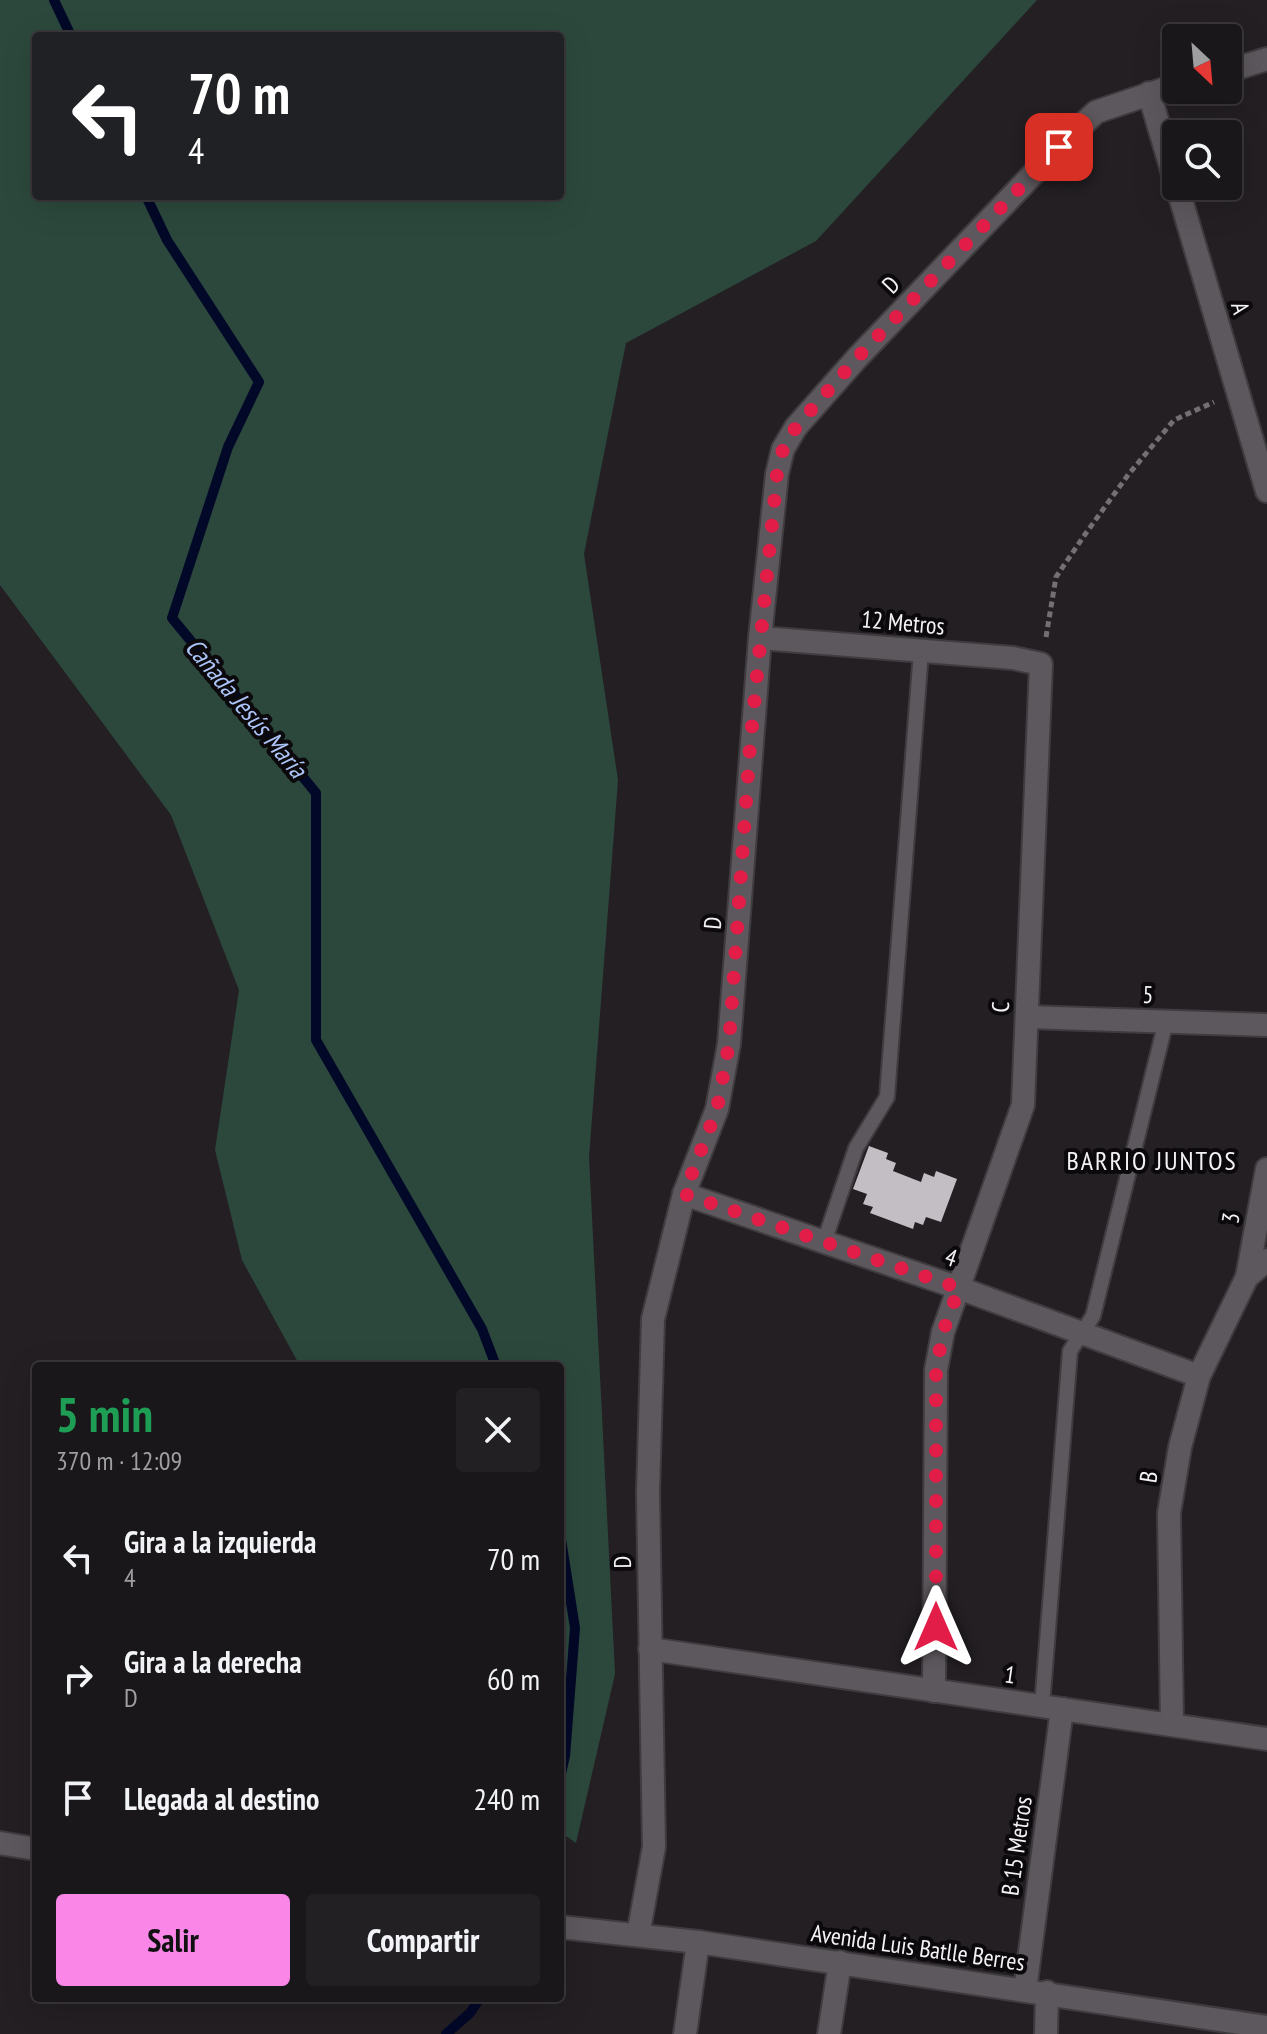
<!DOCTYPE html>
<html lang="es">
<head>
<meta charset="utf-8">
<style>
  :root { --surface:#1a171a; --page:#232023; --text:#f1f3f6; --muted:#9f9fa2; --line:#383639; --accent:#fa87e8 }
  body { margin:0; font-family:"PT Sans Narrow",sans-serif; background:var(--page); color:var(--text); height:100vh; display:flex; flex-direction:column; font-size:30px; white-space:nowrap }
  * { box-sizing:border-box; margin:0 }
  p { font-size:26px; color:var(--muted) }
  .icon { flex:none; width:44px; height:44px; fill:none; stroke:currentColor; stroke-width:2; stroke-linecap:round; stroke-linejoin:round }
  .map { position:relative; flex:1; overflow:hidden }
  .side { position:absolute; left:32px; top:1362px; width:532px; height:640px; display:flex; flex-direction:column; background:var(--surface); border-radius:8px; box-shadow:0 8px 32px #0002,0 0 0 2px var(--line) }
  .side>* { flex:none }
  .banner { position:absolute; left:32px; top:32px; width:532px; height:168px; border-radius:8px; box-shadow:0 8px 32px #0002,0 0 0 2px var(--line); background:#202124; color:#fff; overflow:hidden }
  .needle { width:52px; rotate:154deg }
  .buttons { position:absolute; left:1162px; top:24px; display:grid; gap:16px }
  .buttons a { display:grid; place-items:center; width:80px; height:80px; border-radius:8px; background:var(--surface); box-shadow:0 8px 32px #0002,0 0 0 2px var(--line); font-size:40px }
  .pin { position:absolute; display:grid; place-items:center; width:68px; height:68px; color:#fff; margin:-34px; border-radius:16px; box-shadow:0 4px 12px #0006 }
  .me { position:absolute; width:88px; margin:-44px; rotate:0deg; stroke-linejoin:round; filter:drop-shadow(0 0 6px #0008) }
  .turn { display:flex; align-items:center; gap:28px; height:168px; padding:0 24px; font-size:36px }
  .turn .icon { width:104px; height:104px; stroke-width:2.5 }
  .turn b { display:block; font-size:56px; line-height:68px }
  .round { display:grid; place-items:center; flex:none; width:84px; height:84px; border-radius:8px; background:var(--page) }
  .head { display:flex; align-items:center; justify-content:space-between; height:136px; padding:0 24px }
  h1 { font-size:48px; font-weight:700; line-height:60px; color:#1e9e55 }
  .cta { display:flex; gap:16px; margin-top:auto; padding:16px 24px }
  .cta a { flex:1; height:92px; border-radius:8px; background:var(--accent); color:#111; font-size:32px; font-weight:700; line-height:92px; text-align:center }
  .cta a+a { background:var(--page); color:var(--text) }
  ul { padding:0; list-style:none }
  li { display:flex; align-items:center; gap:24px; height:120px; padding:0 24px }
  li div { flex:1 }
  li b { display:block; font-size:30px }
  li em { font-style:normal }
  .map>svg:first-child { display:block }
  .green { fill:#2c483c; fill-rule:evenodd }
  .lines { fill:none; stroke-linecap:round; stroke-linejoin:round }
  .stream { stroke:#020827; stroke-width:10 }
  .building { fill:#c3bec4 }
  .service-casing { stroke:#3f3c3f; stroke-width:18 }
  .minor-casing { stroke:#3f3c3f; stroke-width:26 }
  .secondary-casing { stroke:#3f3c3f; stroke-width:26 }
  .path { stroke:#736f73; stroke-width:5; stroke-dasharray:6 4; stroke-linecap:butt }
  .service { stroke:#5d585d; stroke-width:14 }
  .minor { stroke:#5d585d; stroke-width:22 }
  .secondary { stroke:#5d585d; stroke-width:22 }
  .route { stroke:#e11d48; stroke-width:14; stroke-dasharray:0 25.2 }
  .labels { text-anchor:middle; stroke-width:8; stroke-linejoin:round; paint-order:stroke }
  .street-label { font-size:24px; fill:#f5f2f5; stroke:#0b090b }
  .water-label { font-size:26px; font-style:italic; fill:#acc4f7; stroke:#0b090b }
  .neighbourhood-label { font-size:26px; letter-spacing:2px; fill:#f5f2f5; stroke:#0b090b }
</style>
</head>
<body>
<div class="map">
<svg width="1267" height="2034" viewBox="0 0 1267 2034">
  <rect width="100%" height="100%" fill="#231f23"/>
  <path class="green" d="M0 0H1037L816 241 626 343 584 554 618 780 589 1157 615 1674 576 1843 560 1832V1366H300L242 1260 215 1150 239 990 171 815 0 585ZM36 36H560V196H36Z"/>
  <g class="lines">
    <g class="stream">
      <path d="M54 0 71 36"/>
      <path d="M146 196 167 240 259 382 228 447 172 618 316 793V1040L482 1329 496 1366"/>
      <path d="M560 1533 575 1628 565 1756 560 1778"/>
      <path d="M446 2034 470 2013 480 1998"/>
    </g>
  </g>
  <path class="building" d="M869 1146 888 1153 886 1159 896 1163 893 1171 921 1182 924 1173 934 1177 936 1171 957 1179 941 1222 926 1217 923 1225 915 1222 913 1229 870 1213 873 1207 863 1204 867 1194 853 1189Z"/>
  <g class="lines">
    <g class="service-casing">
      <g id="service">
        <path d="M824 1242 856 1148 887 1097 921 651"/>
        <path d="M1042 1706 1070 1351 1093 1316 1166 1021"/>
      </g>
    </g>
    <g class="minor-casing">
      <g id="minor">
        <path d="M1228 71 1267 59"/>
        <path d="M1149 93 1176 184"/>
        <path d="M1177 186 1267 491"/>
        <path d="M760 638 1013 658 1041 664 1023 1105 943 1332 936 1370 934 1691"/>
        <path d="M1027 1017 1267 1025"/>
        <path d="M684 1194 959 1288 1199 1376"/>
        <path d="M1247 1277 1267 1169"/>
        <path d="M650 1649 1267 1739"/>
        <path d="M1172 1724 1169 1513 1180 1447 1199 1376 1247 1277 1267 1260"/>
        <path d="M638 1935 654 1847 648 1493 653 1319 684 1194 717 1109 729 1044 760 638 777 474 783 449 796 427 857 358 1059 147 1096 112 1176 85"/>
        <path d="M1025 1990 1062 1709"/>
        <path d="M685 2034 698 1942"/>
        <path d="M829 2034 840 1962"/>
        <path d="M1046 2034 1047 1992"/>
      </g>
    </g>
    <g class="secondary-casing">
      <g id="secondary">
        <path d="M0 1843 36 1849"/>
        <path d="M560 1927 698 1942 1267 2027"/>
      </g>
    </g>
    <path class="path" d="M1046 637 1056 577 1086 533 1128 475 1174 420 1214 402"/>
    <use href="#service" class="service"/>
    <use href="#minor" class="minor"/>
    <use href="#secondary" class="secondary"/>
  </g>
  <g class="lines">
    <path class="route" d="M936 1627V1370L943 1332 959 1288 684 1194 717 1109 729 1044 750 746 777 474 783 449 796 427 857 358 1059 147"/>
  </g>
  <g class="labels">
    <g class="street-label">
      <text transform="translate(891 285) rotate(-46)" y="8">D</text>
      <text transform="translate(1240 308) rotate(74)" y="8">A</text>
      <text transform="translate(903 623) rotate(5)" y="8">12 Metros</text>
      <text transform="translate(713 923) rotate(-85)" y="8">D</text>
      <text transform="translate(1148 995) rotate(2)" y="8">5</text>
      <text transform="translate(1001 1007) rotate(-88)" y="8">C</text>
      <text transform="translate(1231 1218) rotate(-80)" y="8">3</text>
      <text transform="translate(951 1258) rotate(19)" y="8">4</text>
      <text transform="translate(1149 1477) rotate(-81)" y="8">B</text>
      <text transform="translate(623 1562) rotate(-91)" y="8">D</text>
      <text transform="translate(1010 1675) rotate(8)" y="8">1</text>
      <text transform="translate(1017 1846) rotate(-82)" y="8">B 15 Metros</text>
      <text transform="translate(918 1948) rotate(8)" y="8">Avenida Luis Batlle Berres</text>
    </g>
    <g class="water-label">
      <text transform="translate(246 708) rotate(50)" y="9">Cañada Jesús María</text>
    </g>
    <g class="neighbourhood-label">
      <text x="1152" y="1170">BARRIO JUNTOS</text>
    </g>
  </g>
</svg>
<div class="buttons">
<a><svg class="needle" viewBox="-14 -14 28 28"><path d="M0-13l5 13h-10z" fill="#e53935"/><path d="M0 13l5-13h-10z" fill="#9f9fa2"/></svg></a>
<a><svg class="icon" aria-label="search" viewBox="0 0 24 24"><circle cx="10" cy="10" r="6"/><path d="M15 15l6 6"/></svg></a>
</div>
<div class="pin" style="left:1059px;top:147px;background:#d93025"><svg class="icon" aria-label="arrive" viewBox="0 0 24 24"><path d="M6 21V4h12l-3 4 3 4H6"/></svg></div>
<svg class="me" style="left:936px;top:1627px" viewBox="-20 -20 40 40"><path d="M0-17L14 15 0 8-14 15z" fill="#e11d48" stroke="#fff" stroke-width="4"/></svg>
<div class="banner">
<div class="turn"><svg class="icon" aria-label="left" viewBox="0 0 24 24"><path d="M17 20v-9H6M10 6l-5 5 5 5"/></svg><div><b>70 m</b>4</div></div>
</div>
<section class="side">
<div class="head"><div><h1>5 min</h1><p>370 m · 12:09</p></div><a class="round"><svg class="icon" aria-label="close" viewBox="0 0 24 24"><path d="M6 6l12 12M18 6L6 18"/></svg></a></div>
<ul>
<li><svg class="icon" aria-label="left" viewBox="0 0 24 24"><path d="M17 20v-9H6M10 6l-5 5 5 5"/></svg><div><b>Gira a la izquierda</b><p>4</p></div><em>70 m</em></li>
<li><svg class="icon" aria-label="right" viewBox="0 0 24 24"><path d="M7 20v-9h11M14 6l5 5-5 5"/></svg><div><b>Gira a la derecha</b><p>D</p></div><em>60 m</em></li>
<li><svg class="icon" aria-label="arrive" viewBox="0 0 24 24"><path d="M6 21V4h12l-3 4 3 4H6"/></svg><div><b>Llegada al destino</b></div><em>240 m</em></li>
</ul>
<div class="cta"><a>Salir</a><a>Compartir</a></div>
</section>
</div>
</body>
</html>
